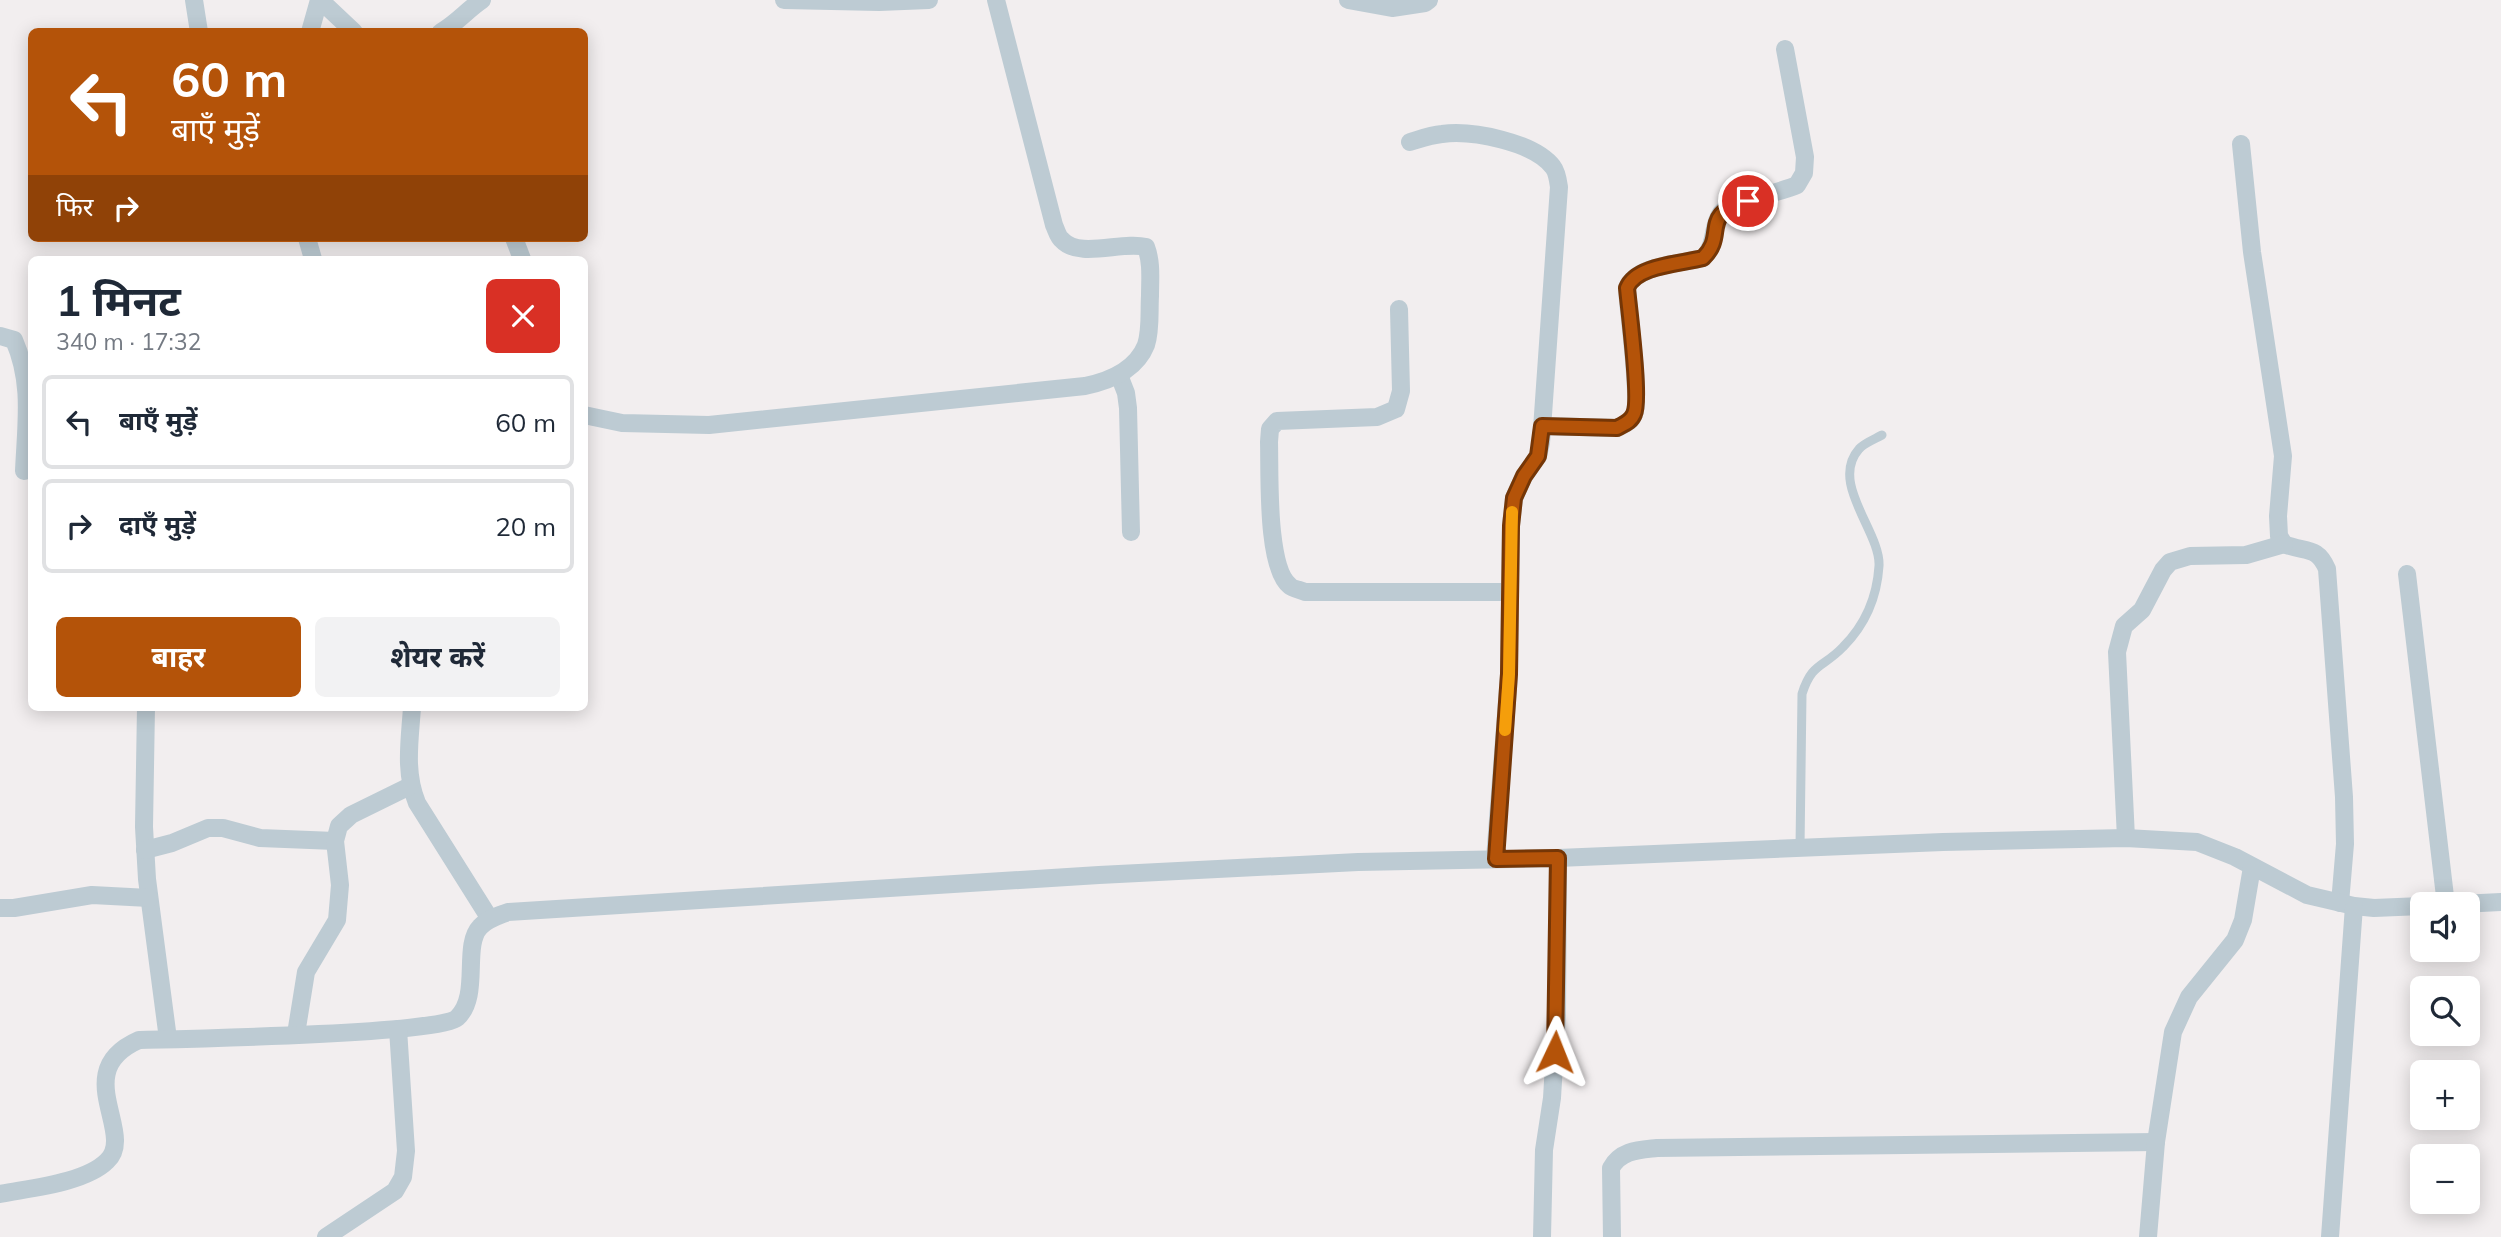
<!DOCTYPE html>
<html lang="hi">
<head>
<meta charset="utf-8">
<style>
  :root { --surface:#fff; --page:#f2f2f3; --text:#1f2937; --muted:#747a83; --line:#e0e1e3; --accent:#b45309 }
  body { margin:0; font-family:Mulish,"Noto Sans Devanagari",sans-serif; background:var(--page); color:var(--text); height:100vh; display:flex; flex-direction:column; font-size:26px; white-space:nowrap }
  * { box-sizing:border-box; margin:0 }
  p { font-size:23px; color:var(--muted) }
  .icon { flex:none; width:38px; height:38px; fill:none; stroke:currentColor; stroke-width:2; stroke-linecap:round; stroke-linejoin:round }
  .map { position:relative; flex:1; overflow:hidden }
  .panel { position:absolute; left:28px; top:256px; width:560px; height:455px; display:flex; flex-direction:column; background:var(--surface); border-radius:10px; box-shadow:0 4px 18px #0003 }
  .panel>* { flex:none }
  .hud { position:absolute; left:28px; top:28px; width:560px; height:214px; border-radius:10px; box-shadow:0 4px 18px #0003; background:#b45309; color:#fff; overflow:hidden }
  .buttons { position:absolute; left:2410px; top:892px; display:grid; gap:14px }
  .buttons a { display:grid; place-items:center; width:70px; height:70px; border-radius:10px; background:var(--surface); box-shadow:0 4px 18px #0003; font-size:35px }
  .pin { position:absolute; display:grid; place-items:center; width:60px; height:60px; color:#fff; margin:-30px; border:4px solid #fff; border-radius:50%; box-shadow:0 2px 7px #0007 }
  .me { position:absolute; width:77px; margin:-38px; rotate:2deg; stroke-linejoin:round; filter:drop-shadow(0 0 5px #0008) }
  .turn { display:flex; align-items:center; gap:24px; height:147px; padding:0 28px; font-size:32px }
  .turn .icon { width:91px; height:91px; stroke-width:2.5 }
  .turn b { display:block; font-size:49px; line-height:60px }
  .then { display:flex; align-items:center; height:66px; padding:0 28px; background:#0003; gap:14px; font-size:26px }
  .round { display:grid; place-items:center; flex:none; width:74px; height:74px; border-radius:10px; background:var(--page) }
  .headline { display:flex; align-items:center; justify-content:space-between; height:119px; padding:0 28px }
  h1 { font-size:42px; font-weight:700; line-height:52px }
  .button { display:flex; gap:14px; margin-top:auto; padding:14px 28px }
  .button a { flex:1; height:80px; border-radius:10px; background:var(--accent); color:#fff; font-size:28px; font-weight:700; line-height:80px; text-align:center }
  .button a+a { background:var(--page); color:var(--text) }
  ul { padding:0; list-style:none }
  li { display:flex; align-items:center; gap:21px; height:94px; margin:0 14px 10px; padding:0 14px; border:4px solid var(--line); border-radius:10px }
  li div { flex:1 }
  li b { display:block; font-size:26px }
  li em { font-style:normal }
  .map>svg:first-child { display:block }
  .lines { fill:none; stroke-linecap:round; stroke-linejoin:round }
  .service { stroke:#bdcbd3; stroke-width:9 }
  .minor { stroke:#bdcbd3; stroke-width:18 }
  .route-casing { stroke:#753606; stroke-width:18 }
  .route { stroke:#b45309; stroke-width:12 }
  .slow { stroke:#f59e0b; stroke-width:12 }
</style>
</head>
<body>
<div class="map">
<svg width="2501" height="1237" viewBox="0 0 2501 1237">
  <rect width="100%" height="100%" fill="#f2eeef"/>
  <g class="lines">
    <path class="service" d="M1800 848 1802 694C1812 662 1823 668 1843 647 1865 625 1877 597 1879 566 1881 532 1829 483 1859 449 1864 443 1875 439 1882 435"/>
    <g class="minor">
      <path d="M194 0 199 32"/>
      <path d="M320 0 354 32"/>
      <path d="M784 0 879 2 929 0"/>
      <path d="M1348 0 1392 8 1425 3 1429 0"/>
      <path d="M310 32 319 0"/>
      <path d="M441 32C457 23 467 10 482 0"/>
      <path d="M1410 142C1420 139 1431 135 1442 134 1472 130 1534 142 1553 167 1557 172 1558 180 1559 187L1541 443 1538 456 1524 476 1514 498 1511 525 1509 675 1495 859"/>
      <path d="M2241 144 2252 252 2283 456 2278 516 2279 536 2284 544C2305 553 2317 545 2327 569L2344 797 2345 844 2340 903"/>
      <path d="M307 238 313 259"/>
      <path d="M514 238 522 259"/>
      <path d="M1399 309 1401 391 1396 409 1377 417 1277 421 1270 429 1269 442C1270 472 1266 568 1290 586 1293 589 1301 590 1305 592H1510"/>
      <path d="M0 336 14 340C33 383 26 424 24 471"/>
      <path d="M1119 375 1126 393 1128 408 1131 532"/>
      <path d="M584 415 622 423 709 425 1085 386C1109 381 1136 370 1146 345 1151 330 1149 312 1150 296 1150 279 1152 263 1146 247 1122 241 1079 259 1062 240 1058 237 1056 229 1054 225L996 0"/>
      <path d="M1542 426 1617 428C1625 424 1631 422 1634 414 1641 400 1628 310 1627 288 1636 265 1680 264 1703 258 1717 244 1711 227 1721 213 1730 201 1780 193 1797 185L1804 173 1805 157 1785 49"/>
      <path d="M2407 574 2446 905"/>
      <path d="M146 707 144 827 147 879 168 1039"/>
      <path d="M412 707C410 740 404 771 417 803L490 919"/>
      <path d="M2126 838 2117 652 2124 626 2142 610 2163 570 2170 562 2190 556 2246 555 2284 544"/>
      <path d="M145 850 172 843 208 828H223L260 838 335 841"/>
      <path d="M2441 905 2501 902"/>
      <path d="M0 908H14L92 895 149 898"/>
      <path d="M296 1034 306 972 337 920 340 885 335 841 339 826 351 815 410 786"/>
      <path d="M0 1194C30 1188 85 1183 107 1161 137 1133 68 1071 139 1040 181 1039 440 1034 457 1018 481 996 462 946 480 927 487 919 498 916 508 912L1099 875 1358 862 1558 858 1943 842 2126 838 2197 842 2235 857 2307 895 2354 906 2374 908 2422 906"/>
      <path d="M326 1237 395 1191 403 1177 406 1151 398 1029"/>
      <path d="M1542 1237 1544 1150 1552 1098 1557 1015 1558 858"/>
      <path d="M1612 1237 1611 1168C1621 1150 1639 1150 1657 1148L2156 1142"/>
      <path d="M2148 1237 2156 1142 2173 1032 2189 997 2235 940 2243 920 2252 867"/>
      <path d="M2330 1237 2354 906"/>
    </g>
  </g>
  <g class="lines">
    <g class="route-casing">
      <path id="route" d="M1555 1052 1558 858 1496 859 1509 674 1511 526 1514 498 1524 476 1538 456 1542 426 1617 428C1624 424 1631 422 1634 414 1641 400 1629 310 1627 288 1636 265 1681 264 1703 258 1728 234 1698 215 1748 201"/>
    </g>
    <use href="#route" class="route"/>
    <path class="slow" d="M1505 730 1509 674 1512 512"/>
  </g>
</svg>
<div class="buttons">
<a><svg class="icon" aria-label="sound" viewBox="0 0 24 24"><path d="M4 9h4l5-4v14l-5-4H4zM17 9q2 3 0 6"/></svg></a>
<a><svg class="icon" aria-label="search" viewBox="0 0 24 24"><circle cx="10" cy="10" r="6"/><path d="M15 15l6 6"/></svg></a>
<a>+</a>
<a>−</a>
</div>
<div class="pin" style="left:1748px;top:201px;background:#d93025"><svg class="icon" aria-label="arrive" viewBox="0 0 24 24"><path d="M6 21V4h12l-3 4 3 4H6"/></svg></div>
<svg class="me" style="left:1555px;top:1052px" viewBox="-20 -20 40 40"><path d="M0-17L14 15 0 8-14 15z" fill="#b45309" stroke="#fff" stroke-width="4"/></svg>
<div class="hud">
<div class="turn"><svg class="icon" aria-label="left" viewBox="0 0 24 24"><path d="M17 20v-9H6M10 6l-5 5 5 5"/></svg><div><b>60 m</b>बाएँ मुड़ें</div></div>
<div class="then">फिर<svg class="icon" aria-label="right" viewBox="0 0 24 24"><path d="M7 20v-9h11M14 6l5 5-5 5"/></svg></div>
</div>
<section class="panel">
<div class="headline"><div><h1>1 मिनट</h1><p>340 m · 17:32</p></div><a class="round" style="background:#d93025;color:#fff"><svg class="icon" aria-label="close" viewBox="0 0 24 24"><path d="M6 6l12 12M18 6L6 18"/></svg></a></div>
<ul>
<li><svg class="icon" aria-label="left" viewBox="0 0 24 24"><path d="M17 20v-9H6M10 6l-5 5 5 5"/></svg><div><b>बाएँ मुड़ें</b></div><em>60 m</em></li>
<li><svg class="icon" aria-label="right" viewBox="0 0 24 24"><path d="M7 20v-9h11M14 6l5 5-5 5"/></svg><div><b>दाएँ मुड़ें</b></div><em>20 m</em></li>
</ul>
<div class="button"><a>बाहर</a><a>शेयर करें</a></div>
</section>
</div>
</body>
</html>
